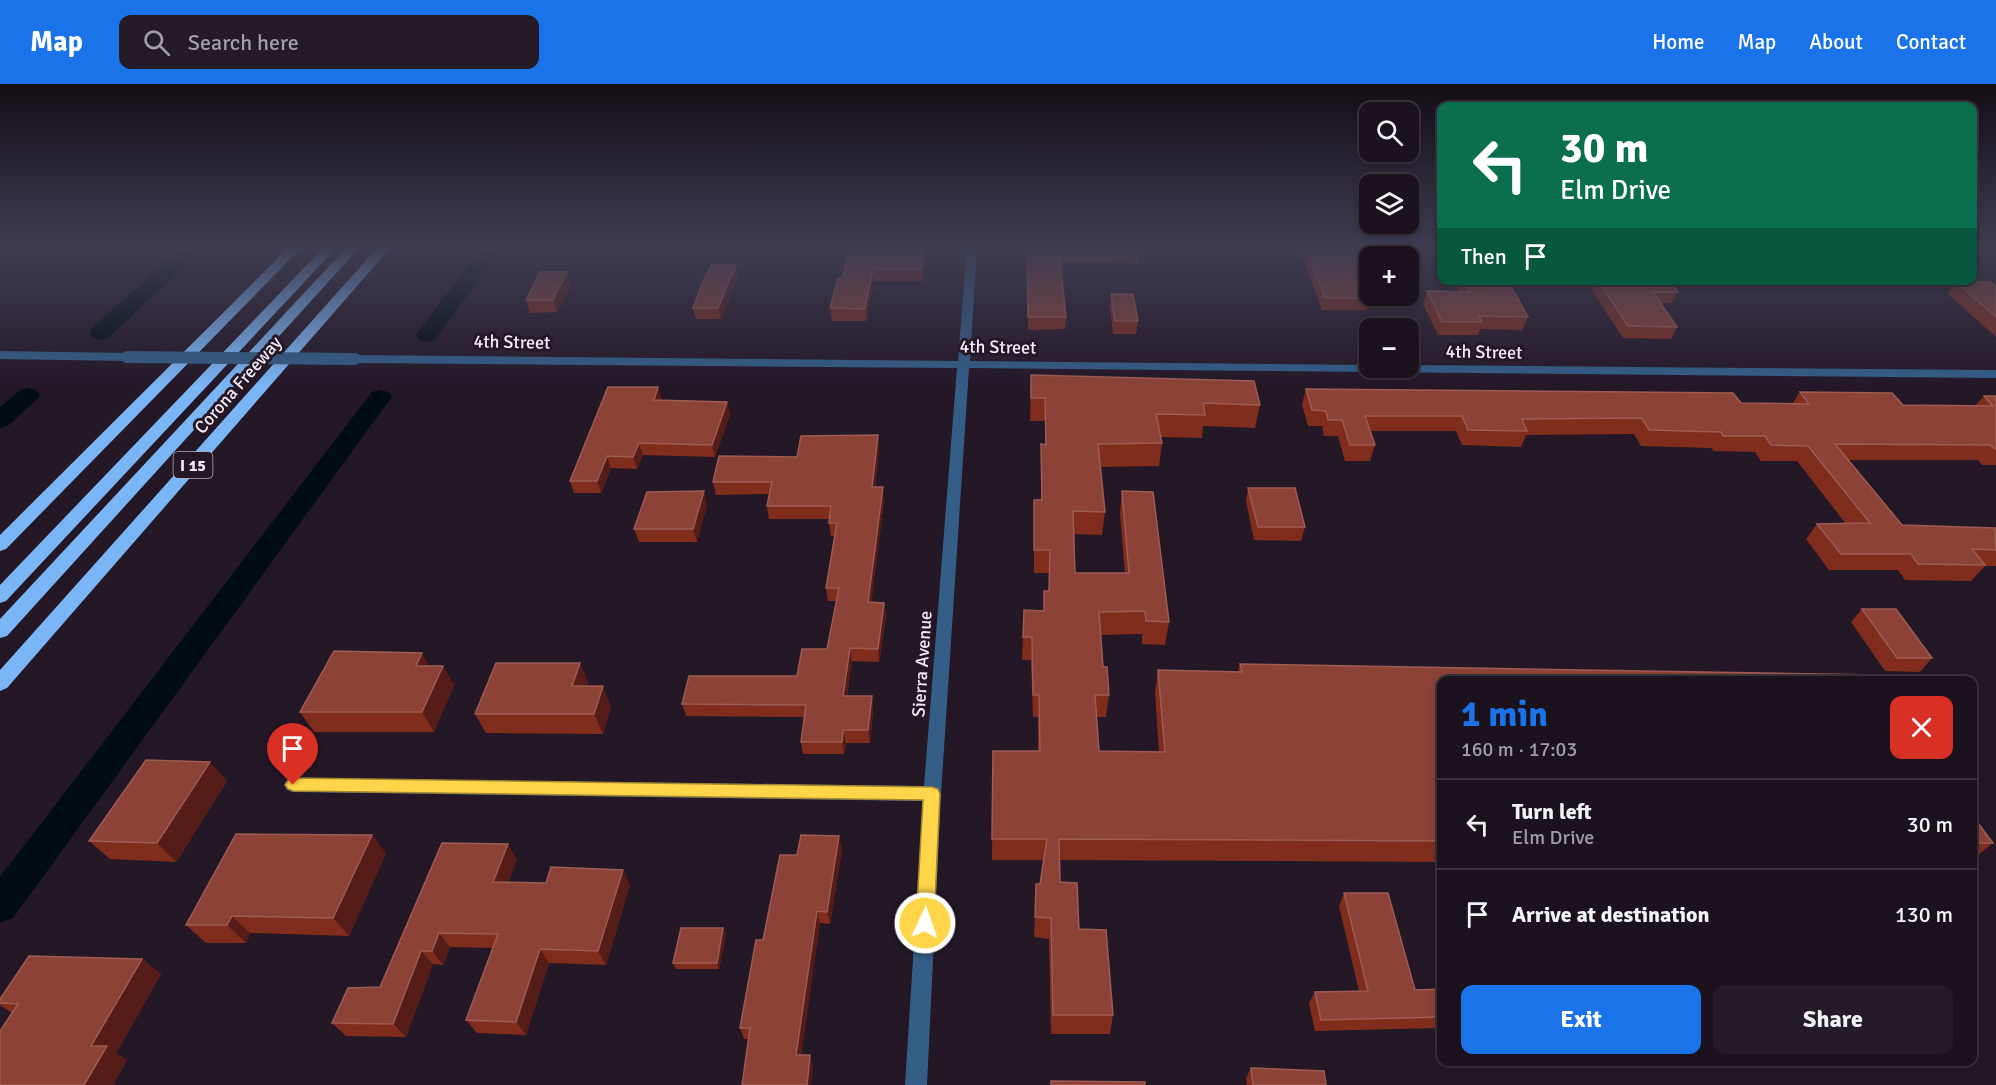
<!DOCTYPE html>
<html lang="en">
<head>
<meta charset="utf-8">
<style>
  :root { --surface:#1b121d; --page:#241b26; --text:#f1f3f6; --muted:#a09ea4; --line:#39323b; --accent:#1a73e8 }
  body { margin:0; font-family:Signika,sans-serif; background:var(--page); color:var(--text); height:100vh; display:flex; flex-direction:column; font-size:22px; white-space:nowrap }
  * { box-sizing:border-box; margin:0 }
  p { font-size:20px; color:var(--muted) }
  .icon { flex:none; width:33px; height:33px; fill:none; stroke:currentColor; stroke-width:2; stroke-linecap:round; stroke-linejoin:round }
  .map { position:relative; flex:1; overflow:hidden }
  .panel { position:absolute; left:1437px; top:592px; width:540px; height:390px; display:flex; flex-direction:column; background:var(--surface); border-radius:12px; box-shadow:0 3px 9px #0003,0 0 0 2px var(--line) }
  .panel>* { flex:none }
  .guide { position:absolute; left:1437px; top:18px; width:540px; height:183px; border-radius:12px; box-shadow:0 3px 9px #0003,0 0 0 2px var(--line); background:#0b6e4f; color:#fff; overflow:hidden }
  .tools { position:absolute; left:1359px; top:18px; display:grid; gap:12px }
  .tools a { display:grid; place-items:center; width:60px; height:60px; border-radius:12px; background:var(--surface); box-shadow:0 3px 9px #0003,0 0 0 2px var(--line); font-size:30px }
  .pin { position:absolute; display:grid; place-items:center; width:51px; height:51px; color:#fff; margin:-62px -26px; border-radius:50% 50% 50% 0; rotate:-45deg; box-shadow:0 0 6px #0007 }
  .pin .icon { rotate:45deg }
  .me { position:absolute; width:66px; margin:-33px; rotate:3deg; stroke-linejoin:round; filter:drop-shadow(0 0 4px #0008) }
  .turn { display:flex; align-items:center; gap:21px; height:126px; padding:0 24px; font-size:27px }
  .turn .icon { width:78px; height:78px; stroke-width:2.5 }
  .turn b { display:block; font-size:42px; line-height:51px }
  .then { display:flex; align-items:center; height:57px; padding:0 24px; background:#0003; gap:12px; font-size:22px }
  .round { display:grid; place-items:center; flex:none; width:63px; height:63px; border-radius:12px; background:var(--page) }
  .head { display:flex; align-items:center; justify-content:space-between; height:102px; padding:0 24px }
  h1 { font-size:36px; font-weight:800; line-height:45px; color:var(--accent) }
  .action { display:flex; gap:12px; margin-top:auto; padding:12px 24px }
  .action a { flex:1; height:69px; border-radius:12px; background:var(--accent); color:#fff; font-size:24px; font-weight:800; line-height:69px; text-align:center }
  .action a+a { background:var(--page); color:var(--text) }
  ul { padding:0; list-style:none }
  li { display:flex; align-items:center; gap:18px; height:90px; padding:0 24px; border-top:2px solid var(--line) }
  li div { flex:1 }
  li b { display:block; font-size:22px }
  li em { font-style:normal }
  header { display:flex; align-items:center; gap:36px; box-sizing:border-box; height:84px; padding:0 30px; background:var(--accent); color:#fff }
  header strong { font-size:28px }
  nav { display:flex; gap:33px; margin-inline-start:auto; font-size:21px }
  .search { width:420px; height:54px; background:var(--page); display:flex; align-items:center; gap:15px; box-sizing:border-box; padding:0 21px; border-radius:12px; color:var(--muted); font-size:22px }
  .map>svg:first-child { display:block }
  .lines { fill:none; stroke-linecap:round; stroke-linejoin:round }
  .canal { fill:#010d13; fill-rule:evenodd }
  .minor { fill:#345d88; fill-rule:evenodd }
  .highway { fill:#7ab6f5; fill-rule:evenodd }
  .minor-bridge { stroke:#345d88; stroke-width:12 }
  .wall { fill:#802d1e }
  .shaded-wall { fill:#561c18 }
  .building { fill:#8c4236; stroke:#9d5c54; stroke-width:1.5 }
  .route { fill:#ffd54a; stroke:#a68a30; stroke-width:1.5 }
  .labels { text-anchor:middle; stroke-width:6; stroke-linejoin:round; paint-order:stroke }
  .shield { fill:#241827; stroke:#b6acb9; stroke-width:1.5 }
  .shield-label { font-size:16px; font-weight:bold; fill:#f5ecf7 }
  .street-label { font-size:18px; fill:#f5ecf7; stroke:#241827 }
</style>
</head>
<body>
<header>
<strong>Map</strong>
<div class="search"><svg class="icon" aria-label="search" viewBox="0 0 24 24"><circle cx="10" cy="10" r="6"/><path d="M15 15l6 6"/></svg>Search here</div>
<nav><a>Home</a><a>Map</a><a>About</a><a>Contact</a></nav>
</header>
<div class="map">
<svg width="1996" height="1001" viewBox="0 0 1996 1001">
  <rect width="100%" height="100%" fill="#241827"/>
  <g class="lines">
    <g class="canal">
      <path d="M183 163H205L108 254 100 256 92 254 89 249 92 244Z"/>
      <path d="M482 163H502L435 256 427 258 419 256 416 251Z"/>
      <path d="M28 304 36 306 40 311 36 316 9 341 0 344V323L20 306Z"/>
      <path d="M380 306 388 308 392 313 388 318 13 834 0 839V793L372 308Z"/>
    </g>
    <g class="minor">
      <path d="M967 163H977L970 277 1370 281V284H1408V281L1996 286V294L969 284 941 710 927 1001H905L923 717 293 708 287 706 284 701 287 696 293 694 924 702 957 284 355 279 349 275 355 271 958 277Z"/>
      <path d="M0 267 127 269 133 273 127 277 0 275Z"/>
    </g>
    <g class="highway">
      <path d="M289 163H302L6 465 0 467V451Z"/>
      <path d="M324 163H337L6 517 0 519V501Z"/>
      <path d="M347 163H360L7 552 0 554V535Z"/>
      <path d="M378 163H391L7 604 0 607V586Z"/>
    </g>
    <path class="minor-bridge" d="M127 273 355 275"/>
  </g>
  <g class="wall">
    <path d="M849 163H926L923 197H874L866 237H832L830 224 843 194Z"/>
    <path d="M1027 163 1139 167 1138 179 1060 178 1066 233 1065 245 1028 246Z"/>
    <path d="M1299 163H1350L1370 214 1367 226H1322Z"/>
    <path d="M1438 163H1442V171Z"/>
    <path d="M738 193 721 235H696L693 224Z"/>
    <path d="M1454 196H1488L1492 204 1528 233 1522 246 1480 245 1478 251H1438L1423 220 1427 207H1459Z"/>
    <path d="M1596 196H1669L1678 208 1672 219H1661L1677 243 1671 255 1623 254 1592 206Z"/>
    <path d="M1956 198 1996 202V253L1948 210Z"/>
    <path d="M571 201 557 228 530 229 526 216Z"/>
    <path d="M1111 210 1138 237 1136 250H1113L1110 223Z"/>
    <path d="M1031 291 1260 321 1255 344 1203 342 1202 354 1161 353 1162 359 1159 382 1100 383 1105 428 1102 451 1074 450 1075 489H1125L1120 430 1122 407 1169 538 1165 561 1142 560V550L1101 551 1103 583 1109 611 1106 633H1097L1099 667 1159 668 1155 608 1158 586 1238 588 1240 580 1442 597V778L1060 776V798L1113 931 1110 950H1051L1049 855 1034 853 1036 800H1040L1043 776H992L993 667H1038V633H1033L1031 576H1022L1024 526 1043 527 1049 507V489H1034V416H1041V360L1045 361V337H1030Z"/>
    <path d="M1306 305 1741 319 1792 320 1800 308 1903 321H1976L1984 312H1996V381H1982L1978 376H1848L1902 441 1996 444V482H1985L1971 497 1905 496 1898 486H1829L1806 455 1817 440H1846L1797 377H1761L1755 368 1714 367 1711 364 1641 362 1634 350 1526 351 1521 363 1462 361 1456 347H1370L1375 361 1370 377H1345L1338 352H1324L1322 342H1308L1302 321Z"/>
    <path d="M662 315 661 316 727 318 730 330 715 373 643 371 637 385 611 384 601 409H574L570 397Z"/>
    <path d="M879 364 875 403 884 416 871 518 884 519 886 532 879 578 852 577 847 612H872L873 625 870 659H846L844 670H803L801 658 804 633 686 632 682 620 797 592 827 565 837 517H828L826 504 834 452H831L829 439 830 435H769L767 422 769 410 716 411 713 398 797 373Z"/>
    <path d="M1248 404 1305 443 1301 457 1254 456 1246 417Z"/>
    <path d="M707 421 697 458H639L634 445Z"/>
    <path d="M1862 525 1932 574 1920 588 1885 587 1851 538Z"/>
    <path d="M580 579 588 599 587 602 611 622 603 650 486 649 475 630Z"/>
    <path d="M429 582H443L454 601 434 648H314L300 628Z"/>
    <path d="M227 697 176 778 110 775 89 757Z"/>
    <path d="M1972 731 1993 759 1972 776Z"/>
    <path d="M842 765 830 840 820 839 801 971 813 982 748 955H744L740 944 763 856 797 771Z"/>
    <path d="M386 769 349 852 250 849 246 859H206L186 841Z"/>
    <path d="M517 775 508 798 630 801 606 881 549 879 526 951 477 949 466 936 493 864 450 863 443 881 433 880 406 953 346 952 332 939 380 903Z"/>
    <path d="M1344 809 1415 906 1442 905V956H1440L1437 944 1315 947 1309 919 1315 908 1359 907 1339 822Z"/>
    <path d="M726 850 719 885H676L673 879Z"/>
    <path d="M142 875 161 890 116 969 127 976 113 1001H0L12 929 0 921V915Z"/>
    <path d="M1251 984 1326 1001H1247L1246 994Z"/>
  </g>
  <g class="shaded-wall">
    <path d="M925 163H926L923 197 922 185Z"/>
    <path d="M736 181 738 193 721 235 718 224Z"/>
    <path d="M873 185 874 197 866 237 865 225Z"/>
    <path d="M567 188 571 201 557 228 553 216Z"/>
    <path d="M658 303 662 315 657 328 654 316Z"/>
    <path d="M727 318 730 330 715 373 712 361Z"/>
    <path d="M878 351 879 364 874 416 872 403Z"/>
    <path d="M639 359 643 371 637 385 633 373Z"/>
    <path d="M607 372 611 384 601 409 597 397Z"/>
    <path d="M883 403 884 416 870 531 868 518Z"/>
    <path d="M704 407 707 421 697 458 693 445Z"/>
    <path d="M884 519 886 532 879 578 878 565Z"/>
    <path d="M850 564 852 577 845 625 843 612Z"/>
    <path d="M422 569 433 588 416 582Z"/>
    <path d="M580 579 588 599 580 622 572 602Z"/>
    <path d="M443 582 454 601 434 648 422 628Z"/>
    <path d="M603 602 611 622 603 650 594 630Z"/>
    <path d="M872 612 873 625 870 659 868 646Z"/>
    <path d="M843 646 846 659 844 670 842 658Z"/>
    <path d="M210 678 227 697 176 778 157 759Z"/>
    <path d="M372 751 386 769 349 852 333 834Z"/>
    <path d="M839 752 842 765 830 840 827 828Z"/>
    <path d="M508 760 517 775 503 812 493 798Z"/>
    <path d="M623 786 630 801 606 881 598 867Z"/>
    <path d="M817 827 820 839 800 982 796 971Z"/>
    <path d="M232 832 250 849 246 859 227 841Z"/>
    <path d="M723 844 726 850 719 885 717 879Z"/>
    <path d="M439 849 450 863 443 881 432 867Z"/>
    <path d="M540 865 549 879 526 951 516 938Z"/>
    <path d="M421 867 433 880 406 953 393 940Z"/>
    <path d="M142 875 161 890 116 969 127 976 113 1001H84L91 962Z"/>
    <path d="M810 971 813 982 811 1001H807Z"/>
  </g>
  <g class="building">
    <path d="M849 163H925L922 185H873L865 225 830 224 838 194H843Z"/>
    <path d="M1027 163H1139V167L1059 166 1066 233H1028Z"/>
    <path d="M1306 163H1350L1370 214H1325Z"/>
    <path d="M712 181H736L718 224H693L703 197Z"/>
    <path d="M540 188H567L553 216H526Z"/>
    <path d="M1464 196H1488L1492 204H1512L1528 233 1479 232 1482 238H1442L1427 207 1470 208Z"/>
    <path d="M1598 196H1669L1678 208H1653L1677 243 1628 242Z"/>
    <path d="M1956 198H1990L1996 202V233Z"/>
    <path d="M1111 210H1133L1138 237H1115Z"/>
    <path d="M1031 291 1254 297 1260 321 1203 319 1205 331 1156 330 1162 359 1098 360 1105 428 1073 427 1075 489H1129L1122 407 1153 408 1169 538 1146 537 1145 527 1099 528 1103 583H1107L1109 611H1095L1099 667 1165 668 1158 586 1242 588 1240 580 1879 591 1883 597H1442V757L1059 755 1060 798 1077 799 1079 845 1106 846 1113 931H1053L1051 834 1035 833 1036 800H1040L1047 755H992L993 667H1040L1039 611H1033L1032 553H1023L1024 526 1044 527V507H1049L1050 466H1034V416H1042L1041 360 1046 361 1045 314H1031Z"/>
    <path d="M608 303H658L654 316 727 318 712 361 639 359 633 373 607 372 597 397H570Z"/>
    <path d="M1306 305 1733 309 1741 319 1809 320 1800 308 1892 309 1903 321 1993 322 1984 312H1996V365H1995L1990 361 1835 360 1902 441 1995 444 1996 466 1972 465 1985 481 1918 480 1911 470H1841L1817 440 1870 439 1808 362 1771 361 1765 352H1723L1721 348 1649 346 1642 334 1522 335 1527 347 1468 346 1462 332H1365L1375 361H1350L1342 336H1328L1326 327 1312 326Z"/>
    <path d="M878 351 872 403H883L868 518 884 519 878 565 850 564 843 612H872L868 646H843L842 658H801L806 621 682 620 689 592H797L802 565H827L839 504H826L837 439H829L831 422H767L772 398H713L719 372 797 373 801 352Z"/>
    <path d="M1248 404H1295L1305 443H1258Z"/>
    <path d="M704 407 693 445H634L647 408Z"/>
    <path d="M1862 525H1896L1932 574H1897Z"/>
    <path d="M334 567 422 569 416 582H443L422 628H300Z"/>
    <path d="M496 579H580L572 602H603L594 630H475Z"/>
    <path d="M146 676 210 678 157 759 89 757Z"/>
    <path d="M1972 731 1993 759H1972Z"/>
    <path d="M236 750 372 751 333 834 232 832 227 841H186Z"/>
    <path d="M801 751 839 752 827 828 817 827 796 971H810L807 1001H742L750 944H740L756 856H763L780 771H797Z"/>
    <path d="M442 759 508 760 493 798 546 799 551 783 623 786 598 867 540 865 516 938 466 936 498 850 439 849 432 867H421L393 940 332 939 348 904 380 903Z"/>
    <path d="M1344 809H1388L1415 906 1442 905V933L1321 936 1315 908 1368 907Z"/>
    <path d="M681 844H723L717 879H673Z"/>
    <path d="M29 872 142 875 91 962H107L84 1001H0V947L18 920 0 919V915Z"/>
    <path d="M1251 984 1324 987 1326 1001H1253Z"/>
    <path d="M1051 997 1145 998V1001H1051Z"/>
  </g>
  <linearGradient id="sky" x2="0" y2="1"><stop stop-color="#140d15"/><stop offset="0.54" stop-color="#3f3d52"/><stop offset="1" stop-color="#3f3d52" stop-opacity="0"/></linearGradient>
  <rect width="1996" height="303" fill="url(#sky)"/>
  <path class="route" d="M293 694 932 703 938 705 940 710 934 839 931 845 925 848 919 845 916 839 923 716 293 707 288 705 285 701 288 696Z"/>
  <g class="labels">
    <rect class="shield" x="173.5" y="368" width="39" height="26" rx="4.5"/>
    <g class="shield-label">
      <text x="193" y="387">I 15</text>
    </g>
    <g class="street-label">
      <text transform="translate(512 258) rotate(1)" y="6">4th Street</text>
      <text transform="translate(998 263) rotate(1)" y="6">4th Street</text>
      <text transform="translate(1484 268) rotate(1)" y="6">4th Street</text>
      <text transform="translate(238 301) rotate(-49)" y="6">Corona Freeway</text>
      <text transform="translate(922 580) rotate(-86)" y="6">Sierra Avenue</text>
    </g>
  </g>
</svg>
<div class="tools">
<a><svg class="icon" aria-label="search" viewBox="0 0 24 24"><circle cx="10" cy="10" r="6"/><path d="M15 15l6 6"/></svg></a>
<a><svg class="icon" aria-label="layers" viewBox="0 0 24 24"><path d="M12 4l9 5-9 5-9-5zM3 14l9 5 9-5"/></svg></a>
<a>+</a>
<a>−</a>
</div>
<div class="pin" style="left:293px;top:701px;background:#d93025"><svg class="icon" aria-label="arrive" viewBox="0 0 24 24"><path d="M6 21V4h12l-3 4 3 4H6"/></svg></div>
<svg class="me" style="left:925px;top:839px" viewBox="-20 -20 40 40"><circle r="17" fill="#ffd54a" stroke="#fff" stroke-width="3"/><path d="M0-11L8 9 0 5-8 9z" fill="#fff"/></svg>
<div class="guide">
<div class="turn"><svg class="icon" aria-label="left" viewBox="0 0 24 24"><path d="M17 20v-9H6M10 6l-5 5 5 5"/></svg><div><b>30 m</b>Elm Drive</div></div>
<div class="then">Then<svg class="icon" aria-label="arrive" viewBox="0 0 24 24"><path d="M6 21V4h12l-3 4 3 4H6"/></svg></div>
</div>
<section class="panel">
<div class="head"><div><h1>1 min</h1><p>160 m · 17:03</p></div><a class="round" style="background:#d93025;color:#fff"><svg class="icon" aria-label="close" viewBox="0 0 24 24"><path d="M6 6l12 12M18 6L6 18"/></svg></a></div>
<ul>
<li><svg class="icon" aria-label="left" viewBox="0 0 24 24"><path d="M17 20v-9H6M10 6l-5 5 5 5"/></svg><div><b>Turn left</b><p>Elm Drive</p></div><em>30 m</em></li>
<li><svg class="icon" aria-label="arrive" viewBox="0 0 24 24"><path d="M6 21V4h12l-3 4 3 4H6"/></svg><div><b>Arrive at destination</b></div><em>130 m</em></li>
</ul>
<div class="action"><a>Exit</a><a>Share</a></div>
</section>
</div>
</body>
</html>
